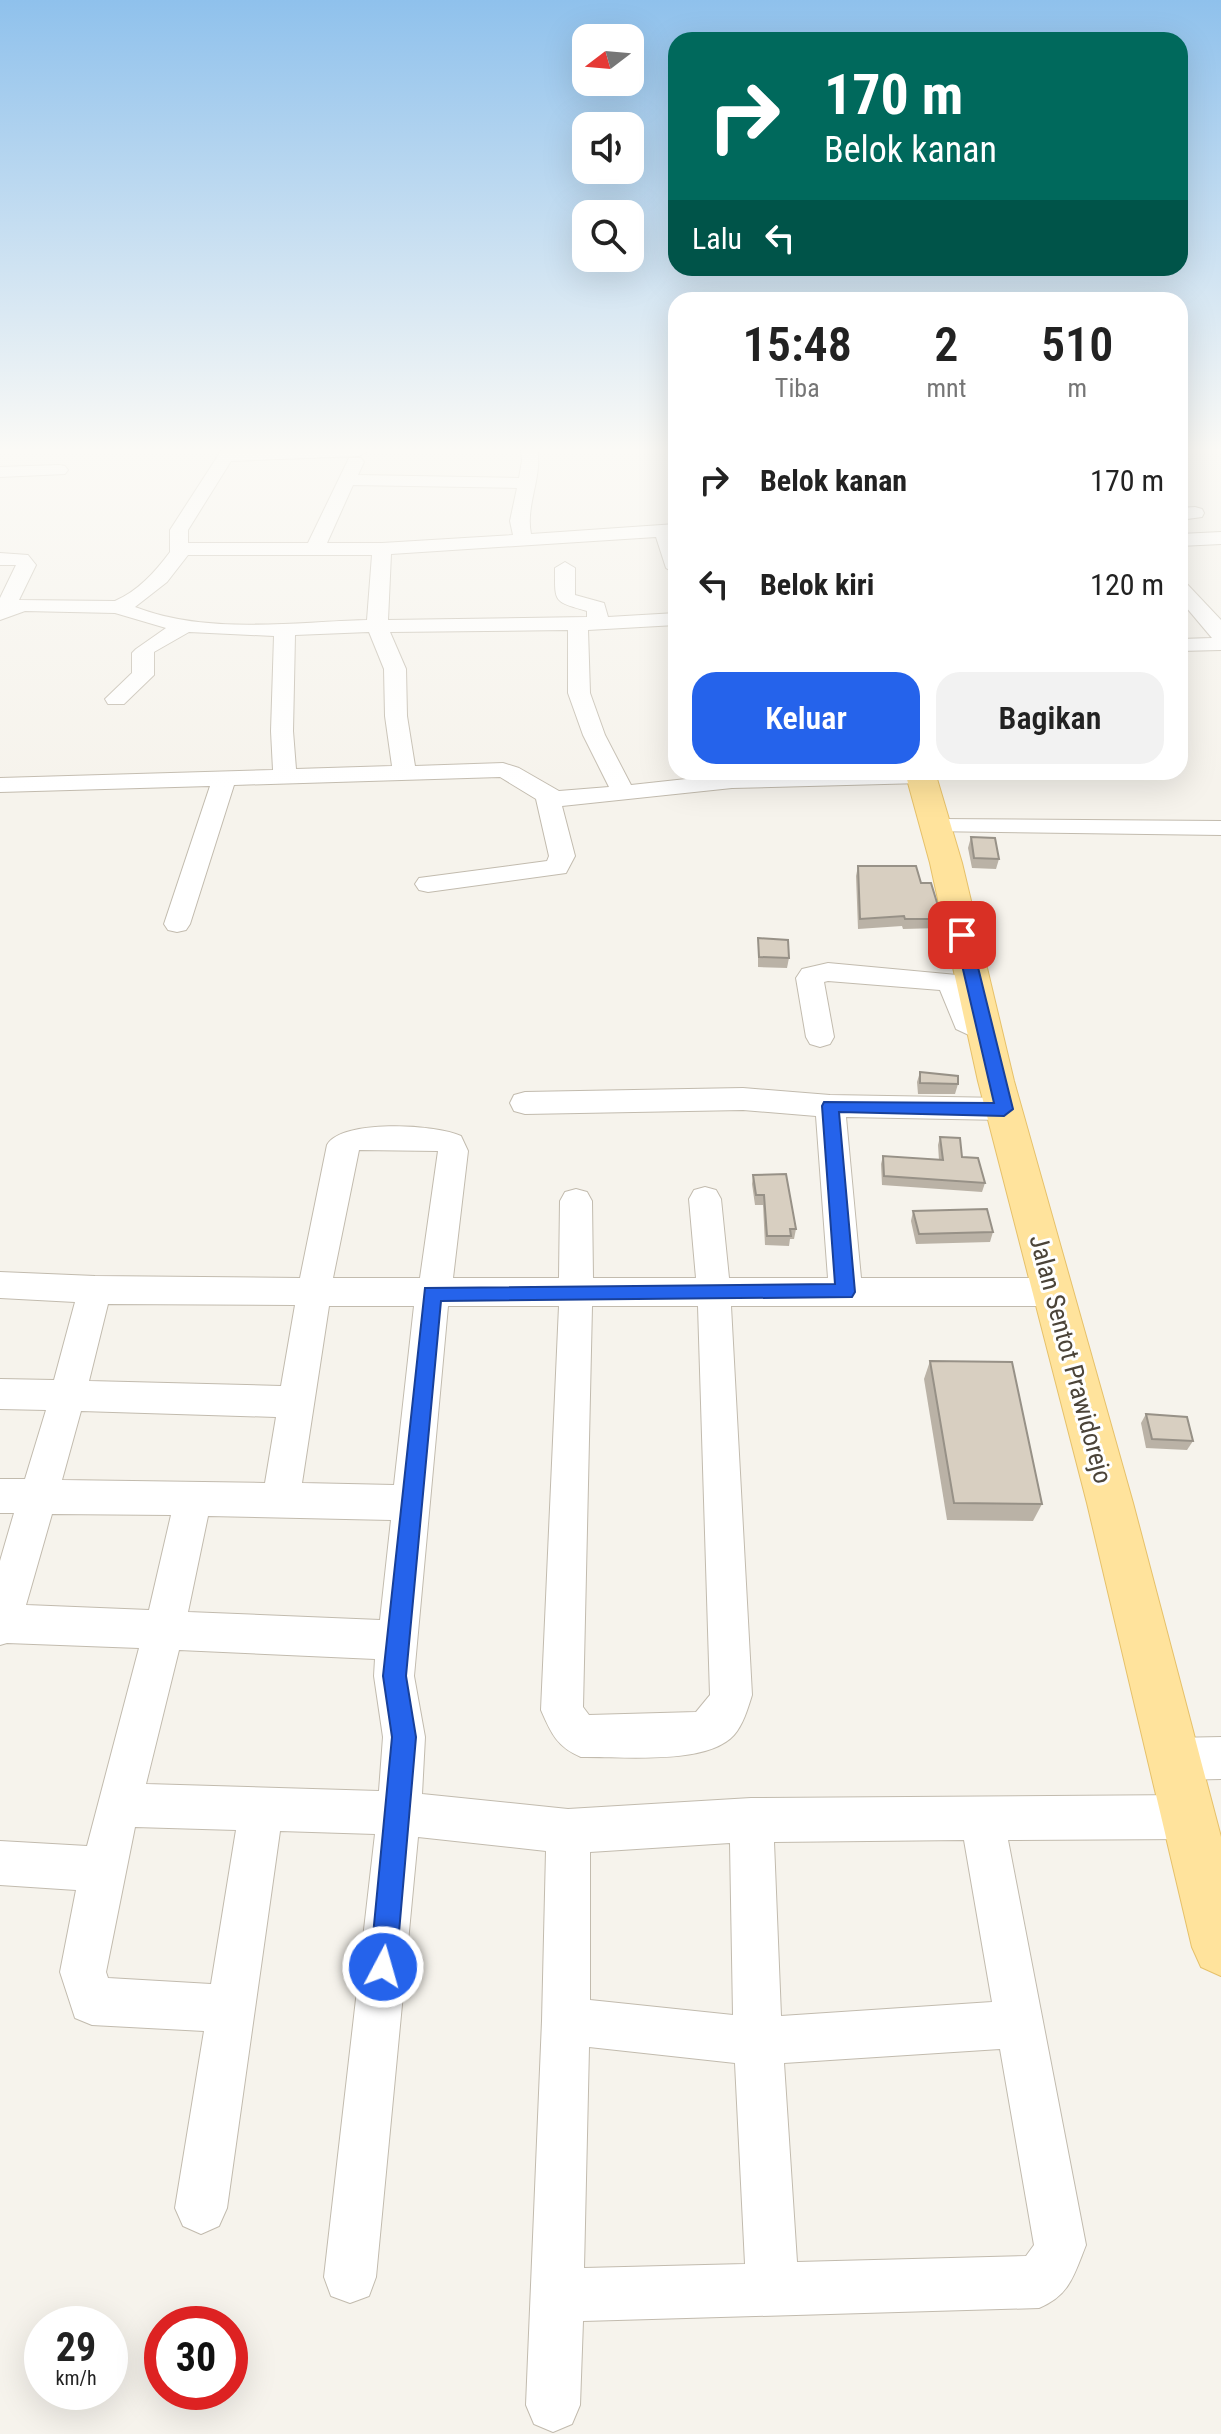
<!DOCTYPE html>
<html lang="id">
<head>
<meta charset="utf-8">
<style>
  :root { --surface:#fff; --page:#f2f2f2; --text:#222; --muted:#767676; --accent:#2563eb }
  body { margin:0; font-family:"Roboto Condensed",sans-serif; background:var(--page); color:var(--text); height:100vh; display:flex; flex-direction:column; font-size:30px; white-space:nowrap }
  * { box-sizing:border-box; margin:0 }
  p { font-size:26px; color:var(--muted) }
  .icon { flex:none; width:44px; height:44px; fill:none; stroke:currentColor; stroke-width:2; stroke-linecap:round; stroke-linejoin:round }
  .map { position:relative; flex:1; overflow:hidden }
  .sheet { position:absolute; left:668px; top:292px; width:520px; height:488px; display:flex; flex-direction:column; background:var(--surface); border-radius:24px; box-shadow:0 8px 32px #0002 }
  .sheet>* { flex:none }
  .guide { position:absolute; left:668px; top:32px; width:520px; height:244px; border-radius:24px; box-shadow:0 8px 32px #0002; background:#00695c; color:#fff; overflow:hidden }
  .needle { width:52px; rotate:254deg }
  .controls { position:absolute; left:572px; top:24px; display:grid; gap:16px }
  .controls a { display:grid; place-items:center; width:72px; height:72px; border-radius:16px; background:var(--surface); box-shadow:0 8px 32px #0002; font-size:40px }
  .speed { position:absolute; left:24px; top:2306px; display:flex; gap:16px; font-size:40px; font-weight:700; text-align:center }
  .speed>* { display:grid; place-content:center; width:104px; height:104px; border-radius:50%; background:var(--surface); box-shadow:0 8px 32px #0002; line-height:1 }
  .speed small { font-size:20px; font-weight:400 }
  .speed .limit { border:12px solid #d22; background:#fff; color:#111 }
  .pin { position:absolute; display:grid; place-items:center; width:68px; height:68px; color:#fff; margin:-34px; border-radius:16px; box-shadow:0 4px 12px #0006 }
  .me { position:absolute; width:88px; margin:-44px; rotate:6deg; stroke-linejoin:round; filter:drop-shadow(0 0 6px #0008) }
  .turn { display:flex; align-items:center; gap:28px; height:168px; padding:0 24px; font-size:36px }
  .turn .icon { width:104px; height:104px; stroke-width:2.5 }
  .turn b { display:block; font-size:56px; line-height:68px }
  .then { display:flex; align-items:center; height:76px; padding:0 24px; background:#0003; gap:16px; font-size:30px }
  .eta { display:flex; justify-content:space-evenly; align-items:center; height:136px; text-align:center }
  .eta b { font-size:48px; font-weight:600; line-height:56px }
  .button { display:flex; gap:16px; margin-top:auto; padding:16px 24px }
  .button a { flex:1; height:92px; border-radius:24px; background:var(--accent); color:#fff; font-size:32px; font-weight:600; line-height:92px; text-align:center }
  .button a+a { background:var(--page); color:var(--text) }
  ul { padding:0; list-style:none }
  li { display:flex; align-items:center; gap:24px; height:104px; padding:0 24px }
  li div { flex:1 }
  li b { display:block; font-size:30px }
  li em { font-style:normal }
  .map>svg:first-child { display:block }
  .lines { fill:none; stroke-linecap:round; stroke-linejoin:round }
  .minor-casing { stroke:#c2bbae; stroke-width:2 }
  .major-casing { stroke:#e6c16a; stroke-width:2 }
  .minor { fill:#fff; fill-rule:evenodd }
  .major { fill:#ffe39c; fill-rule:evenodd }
  .wall { fill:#bab2a6 }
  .building { fill:#d8cfc1; stroke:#979187; stroke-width:2 }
  .route { fill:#2563eb; stroke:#184099; stroke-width:2 }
  .labels { text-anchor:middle; stroke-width:6; stroke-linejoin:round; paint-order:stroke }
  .street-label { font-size:26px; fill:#4b4439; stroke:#fff }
</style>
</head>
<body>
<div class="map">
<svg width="1221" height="2434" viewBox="0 0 1221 2434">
  <rect width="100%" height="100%" fill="#f6f3ec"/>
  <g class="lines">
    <g class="minor-casing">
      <g id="minor">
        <path d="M223 448H239L238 450 365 448 368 451 359 456 231 461 188 530V543H308L349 458H361L364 462 358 475 519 478 522 461 521 448H537C543 477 525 505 531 534L676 524V574L666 568 656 537 391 554 388 620 587 617V611C553 601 555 603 555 568L565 562 575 568V595L604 603 608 617 676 613V625L588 630 590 693 605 735 631 785 732 774 931 772 934 776 930 781 922 783 732 788 562 806 575 856 566 873 428 892 419 890 415 884 419 878 547 861 549 856 536 799 500 777 234 785 190 924 186 930 177 932 168 930 164 924 210 786 0 792V778L273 770 271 731 274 636 189 632 154 652V675L124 704H108L105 699 132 673V653L136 649 166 628 115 613 25 611 0 620V598L16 565H0V553L28 555 36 565 19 600 115 601C138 591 155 572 170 552V530ZM353 485 517 488 510 521 513 535 382 543H327ZM188 555H372L367 620C292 622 207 635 135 607L167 582ZM568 630V693L583 735 609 787 559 791 519 768 503 763 415 766 407 716 406 669 390 632ZM369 632 384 669 385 716 392 766 296 769 293 731 295 635Z"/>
        <path d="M59 465 65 466 68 470 65 474 0 477V467Z"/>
        <path d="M1195 507 1202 509 1204 513 1202 517 1180 520V508Z"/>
        <path d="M1221 532V544L1180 546V534Z"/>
        <path d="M1180 582 1187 584 1221 620V650L1180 651V639L1212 638 1180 600Z"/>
        <path d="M936 819 1221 821V835L927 831 924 826 927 821Z"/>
        <path d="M828 963 957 975 969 987 978 1016 994 1025 998 1032 994 1039 984 1042 956 1029 940 990 828 981 824 982 834 1037 830 1044 820 1047 810 1044 806 1037 796 978 802 969Z"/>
        <path d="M743 1088 830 1095 1004 1098 1015 1101 1019 1109 1015 1117 1004 1120 846 1117 861 1278H1054L1066 1282 1071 1292 1066 1302 1054 1306H731L752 1695C748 1708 743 1725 734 1735 706 1766 620 1756 581 1757 557 1747 551 1733 541 1710L559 1306H448L414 1676 425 1737 422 1794 568 1809 751 1798 1188 1795 1203 1802 1210 1817 1203 1832 1188 1839 1008 1840 1086 2245C1074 2275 1070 2295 1039 2308L583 2321 580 2405 572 2424 553 2432 534 2424 526 2405 542 2021 546 1851 418 1837 376 2277 369 2296 350 2303 331 2296 324 2277 375 1834 280 1831 227 2208 219 2226 201 2234 183 2226 175 2208 204 2031 92 2025 75 2018 60 1972 76 1890 0 1885V1841L87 1846 139 1648 7 1643 0 1645V1561L14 1513H0V1479H25L46 1410 0 1409V1379L54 1380 75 1302 0 1298V1272L95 1276 300 1278 327 1145C341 1119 436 1124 461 1136L468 1151 453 1278H559L560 1201 565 1192 576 1189 587 1192 592 1201 593 1278H696L689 1199 694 1190 705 1187 716 1190 721 1199 729 1278H828L816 1116 743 1110 525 1114 514 1111 510 1103 514 1095 525 1092ZM359 1150 438 1151 420 1278H333ZM108 1304 295 1305 281 1386 89 1381ZM329 1306H414L394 1485 302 1483ZM592 1306H698L710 1695 696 1712 589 1715 583 1707ZM81 1411 276 1417 265 1483 62 1480ZM52 1514 171 1515 149 1610 26 1605ZM208 1516 391 1520 380 1620 188 1612ZM179 1650 375 1659 374 1676 383 1737 379 1791 146 1784ZM135 1827 236 1830 211 1984 108 1978 106 1972ZM964 1840 992 2002 781 2016 774 1842ZM730 1843 733 2015 590 2000V1852ZM589 2047 735 2063 745 2264 584 2268ZM1000 2049 1034 2245 1026 2256 797 2262 784 2063Z"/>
        <path d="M1221 1737V1779L1173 1780 1158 1774 1152 1759 1158 1744 1173 1738Z"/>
      </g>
    </g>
    <g class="major-casing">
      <path id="major" d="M905 772H935L962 863 1014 1081 1133 1503 1221 1837V1976L1201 1967 1192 1947 1087 1503 978 1081 930 863Z"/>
    </g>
    <use href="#minor" class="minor"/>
    <use href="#major" class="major"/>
  </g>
  <g class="wall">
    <path d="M971 837 999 859 996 869 972 868 968 848Z"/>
    <path d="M858 866 921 883 942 919 940 928 903 929 902 926 858 929 856 876Z"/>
    <path d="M758 938 789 958 787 968 758 967Z"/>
    <path d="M920 1072 958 1084 955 1094H918L917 1082Z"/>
    <path d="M940 1137 962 1157 985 1183 982 1192 882 1185 881 1164 883 1156 939 1160 938 1145Z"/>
    <path d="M753 1175 796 1229 794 1239H790L789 1246 765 1245 763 1205H755L752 1184Z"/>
    <path d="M913 1211 993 1232 990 1242 916 1244 911 1221Z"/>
    <path d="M930 1361 1042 1504 1033 1521 947 1520 924 1379Z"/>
    <path d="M1146 1414 1193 1441 1187 1450 1146 1448 1141 1423Z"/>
  </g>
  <g class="building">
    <path d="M971 837 995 838 999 859 974 858Z"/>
    <path d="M858 866H916L921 883H931L942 919H905L904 916 860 919Z"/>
    <path d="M758 938 788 940 789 958 759 957Z"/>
    <path d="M920 1072 958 1076V1084L920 1083Z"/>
    <path d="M940 1137 960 1138 962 1157 978 1158 985 1183 884 1176 883 1156 943 1160Z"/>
    <path d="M786 1174 796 1229H790L791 1236H767L764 1195H756L753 1175Z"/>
    <path d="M987 1209 993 1232 919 1234 913 1211Z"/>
    <path d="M930 1361 1012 1362 1042 1504 954 1503Z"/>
    <path d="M1146 1414 1187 1417 1193 1441 1152 1439Z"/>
  </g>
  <linearGradient id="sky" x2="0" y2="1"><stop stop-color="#8fc1ec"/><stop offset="0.57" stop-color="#fbfaf6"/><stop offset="1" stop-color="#fbfaf6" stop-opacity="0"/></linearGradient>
  <rect width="1221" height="789" fill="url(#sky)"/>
  <path class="route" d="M962 930 970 935 1013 1109 1004 1116 839 1112 855 1292 852 1297 441 1301 406 1676 416 1737 396 1967 392 1977 383 1981 373 1977 370 1967 392 1737 383 1676 425 1288 835 1284 822 1106 824 1102 994 1103 955 935Z"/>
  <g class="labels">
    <g class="street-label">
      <text transform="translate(1071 1359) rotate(75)" y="9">Jalan Sentot Prawidorejo</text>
    </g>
  </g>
</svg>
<div class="controls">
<a><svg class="needle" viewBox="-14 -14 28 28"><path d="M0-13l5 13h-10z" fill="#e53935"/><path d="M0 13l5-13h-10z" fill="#767676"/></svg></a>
<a><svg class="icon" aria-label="sound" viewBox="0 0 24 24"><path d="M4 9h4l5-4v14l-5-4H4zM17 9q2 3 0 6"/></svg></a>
<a><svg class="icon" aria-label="search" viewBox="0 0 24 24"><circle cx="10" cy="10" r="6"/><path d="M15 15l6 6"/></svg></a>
</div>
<div class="speed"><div>29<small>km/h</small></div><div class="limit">30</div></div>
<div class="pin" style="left:962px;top:935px;background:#d93025"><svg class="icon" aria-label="arrive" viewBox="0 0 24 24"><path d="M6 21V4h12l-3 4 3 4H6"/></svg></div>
<svg class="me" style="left:383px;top:1967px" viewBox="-20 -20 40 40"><circle r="17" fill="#2563eb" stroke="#fff" stroke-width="3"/><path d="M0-11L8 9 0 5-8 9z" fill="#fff"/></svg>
<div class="guide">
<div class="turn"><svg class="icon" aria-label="right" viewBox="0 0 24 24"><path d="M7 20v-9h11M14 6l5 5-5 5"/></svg><div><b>170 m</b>Belok kanan</div></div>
<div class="then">Lalu<svg class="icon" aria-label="left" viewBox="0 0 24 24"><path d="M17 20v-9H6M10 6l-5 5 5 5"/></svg></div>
</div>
<section class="sheet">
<div class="eta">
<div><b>15:48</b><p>Tiba</p></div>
<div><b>2</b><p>mnt</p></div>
<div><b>510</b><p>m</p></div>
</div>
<ul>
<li><svg class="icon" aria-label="right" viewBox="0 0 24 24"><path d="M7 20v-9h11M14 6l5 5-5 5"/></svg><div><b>Belok kanan</b></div><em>170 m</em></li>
<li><svg class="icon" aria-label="left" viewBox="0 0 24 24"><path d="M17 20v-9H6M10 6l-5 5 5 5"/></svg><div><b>Belok kiri</b></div><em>120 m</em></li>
</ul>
<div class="button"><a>Keluar</a><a>Bagikan</a></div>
</section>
</div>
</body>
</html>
